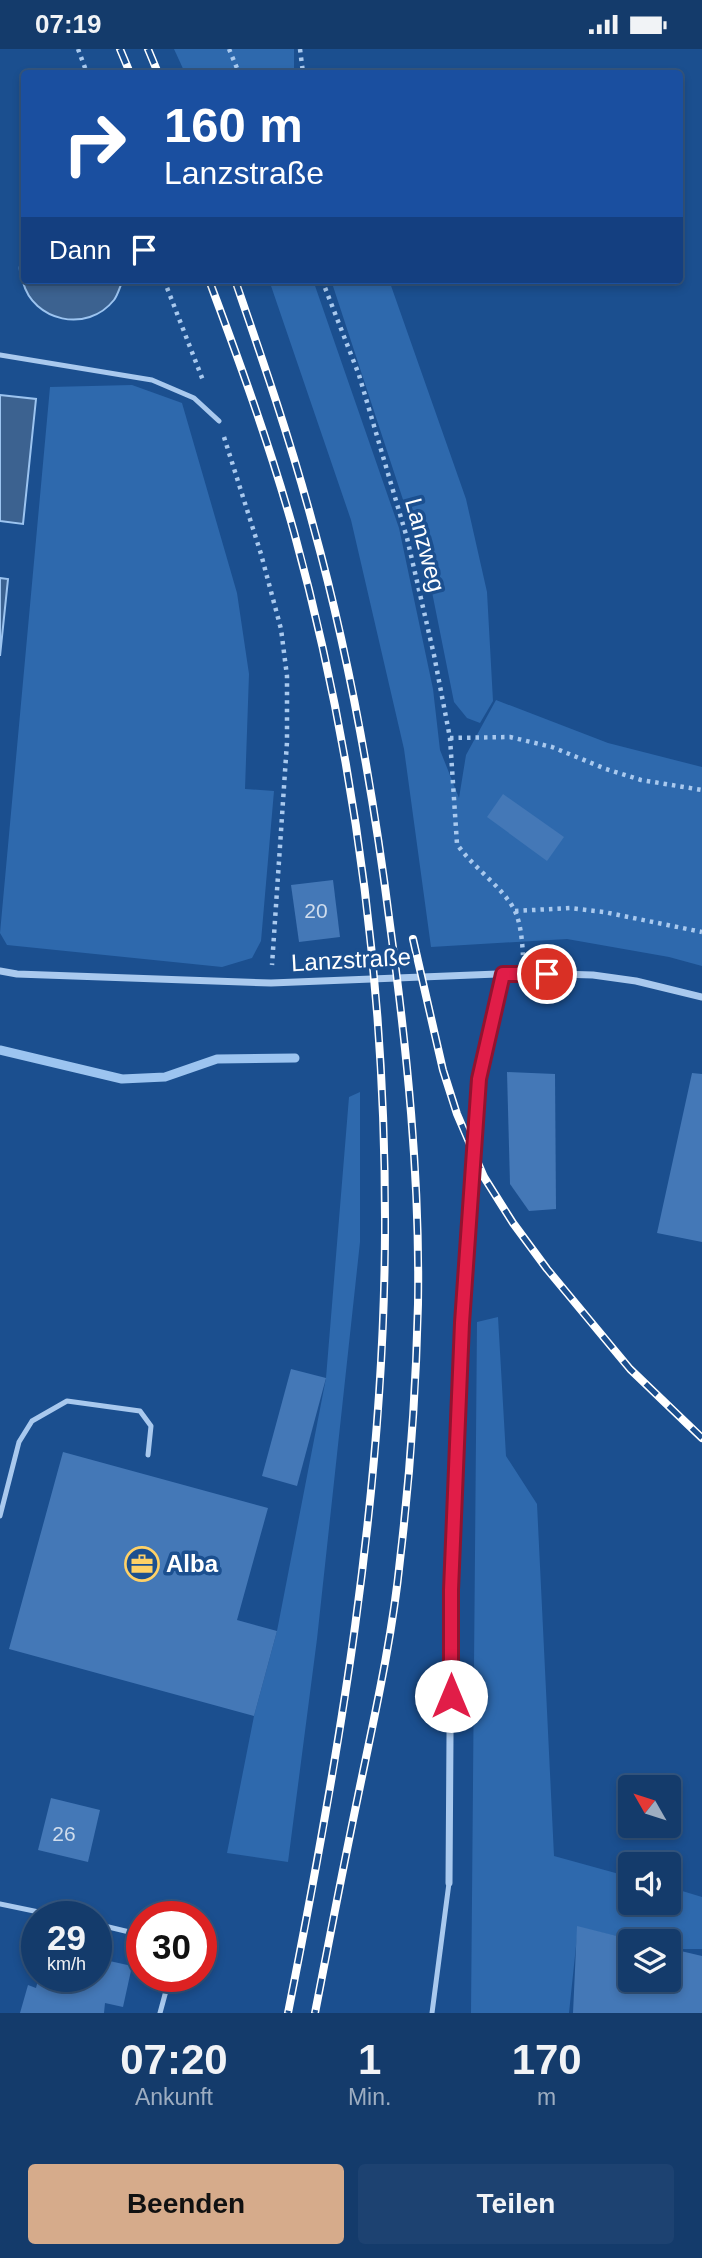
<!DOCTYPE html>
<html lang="de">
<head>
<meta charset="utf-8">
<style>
  :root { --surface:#143b6b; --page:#1d4271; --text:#f1f3f6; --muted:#9dadc1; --line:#33557e; --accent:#d6ab8b }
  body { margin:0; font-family:Arial,sans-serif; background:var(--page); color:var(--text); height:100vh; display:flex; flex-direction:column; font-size:26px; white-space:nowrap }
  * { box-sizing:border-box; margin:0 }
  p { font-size:23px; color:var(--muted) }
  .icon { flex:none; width:38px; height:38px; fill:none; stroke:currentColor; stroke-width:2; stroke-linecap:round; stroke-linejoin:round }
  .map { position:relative; height:1964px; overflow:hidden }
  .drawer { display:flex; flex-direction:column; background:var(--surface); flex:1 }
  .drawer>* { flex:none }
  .banner { position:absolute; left:21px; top:21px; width:662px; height:214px; border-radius:7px; box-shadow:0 4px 10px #0003,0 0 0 2px var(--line); background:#1a4fa0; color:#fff; overflow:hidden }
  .needle { width:46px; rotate:309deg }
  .tools { position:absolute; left:618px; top:1726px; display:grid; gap:14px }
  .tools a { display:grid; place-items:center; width:63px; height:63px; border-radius:7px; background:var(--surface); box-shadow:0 4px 10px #0003,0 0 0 2px var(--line); font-size:35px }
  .speed { position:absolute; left:21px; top:1852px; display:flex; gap:14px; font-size:35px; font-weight:700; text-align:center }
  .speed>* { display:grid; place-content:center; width:91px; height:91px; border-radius:50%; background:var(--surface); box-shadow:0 4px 10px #0003,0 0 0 2px var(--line); line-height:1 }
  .speed small { font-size:18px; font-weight:400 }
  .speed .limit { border:10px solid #d22; background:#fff; color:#111 }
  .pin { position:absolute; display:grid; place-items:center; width:60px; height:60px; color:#fff; margin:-30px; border:4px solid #fff; border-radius:50%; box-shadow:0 2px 7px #0007 }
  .me { position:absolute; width:77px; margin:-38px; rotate:0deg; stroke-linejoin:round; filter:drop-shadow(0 0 5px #0008) }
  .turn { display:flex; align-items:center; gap:24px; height:147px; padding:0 28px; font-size:32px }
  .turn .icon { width:91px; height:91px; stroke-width:2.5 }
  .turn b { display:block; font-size:49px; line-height:60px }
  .then { display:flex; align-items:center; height:66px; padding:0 28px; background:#0003; gap:14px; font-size:26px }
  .eta { display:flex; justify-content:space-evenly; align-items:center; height:119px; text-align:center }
  .eta b { font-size:42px; font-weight:700; line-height:49px }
  .button { display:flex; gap:14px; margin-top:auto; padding:14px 28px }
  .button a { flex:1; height:80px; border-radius:7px; background:var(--accent); color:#111; font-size:28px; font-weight:700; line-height:80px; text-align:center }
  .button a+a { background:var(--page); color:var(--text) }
  .status { display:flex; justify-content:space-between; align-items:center; height:49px; padding:0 35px; background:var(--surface); direction:ltr }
  .status svg { height:19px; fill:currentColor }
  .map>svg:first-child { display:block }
  .green { fill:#2e69ad }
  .water { fill:#3c6290; stroke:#9cc4f0; stroke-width:2 }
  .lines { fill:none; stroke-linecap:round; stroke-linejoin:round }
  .stream { stroke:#9cc4f0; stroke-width:9 }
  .building { fill:#4478b7 }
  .path { stroke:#a9c9ee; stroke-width:4.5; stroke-dasharray:3.5 5; stroke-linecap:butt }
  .lane { stroke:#a9c9ee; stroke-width:5 }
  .street { stroke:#a9c9ee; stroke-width:7 }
  .rail-casing { stroke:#fff; stroke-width:8 }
  .rail { stroke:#1b4f8f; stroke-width:5; stroke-dasharray:16; stroke-linecap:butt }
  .route-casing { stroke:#92132f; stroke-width:18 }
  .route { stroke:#e11d48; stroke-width:12 }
  .labels { text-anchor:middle; stroke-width:7; stroke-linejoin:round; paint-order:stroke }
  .number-label { font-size:21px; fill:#d0dded }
  .street-label { font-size:24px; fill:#fff; stroke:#1b4f8f }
  .poi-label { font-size:24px; font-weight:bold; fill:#fff; stroke:#1b4f8f; text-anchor:start }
</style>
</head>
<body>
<div class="status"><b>07:19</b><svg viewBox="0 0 49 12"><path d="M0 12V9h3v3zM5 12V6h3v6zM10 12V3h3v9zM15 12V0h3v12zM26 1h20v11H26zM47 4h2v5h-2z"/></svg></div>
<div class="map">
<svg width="702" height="1964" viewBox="0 0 702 1964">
  <rect width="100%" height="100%" fill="#1b4f8f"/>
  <g class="green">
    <path d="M174 0H294V24H185Z"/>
    <path d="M269 231H313L399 479 433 640 440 701 459 749 466 706 496 651 608 694 702 718V917L669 908 567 890 431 898 404 700 351 471Z"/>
    <path d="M331 231H389L466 450 487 543 493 652 480 674 467 669 454 653 430 533Z"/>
    <path d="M132 336 182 354 237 544 249 625 245 740 274 742 261 892 252 909 222 918 7 896 0 884 50 338Z"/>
    <path d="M360 1043V1193L317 1590 288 1813 227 1804 254 1667 277 1582 326 1329 349 1048Z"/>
    <path d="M498 1268 506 1407 537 1455 554 1807 630 1828V1853H668L669 1838 702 1848V1900H670L668 1892H637L578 1878 569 1964H471L477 1273Z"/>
  </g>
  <g class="water">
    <path d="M24 201V231H123C120 237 118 246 114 251 87 285 33 272 23 233 21 227 19 222 20 217 21 211 23 206 24 201Z"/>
    <path d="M0 346 36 350 23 475 0 472Z"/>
    <path d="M0 529 8 530 0 607Z"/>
  </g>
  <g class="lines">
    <path class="stream" d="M0 1001 122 1030 165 1028 217 1010 295 1009"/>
  </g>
  <g class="building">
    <path d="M503 745 564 788 547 812 487 768Z"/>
    <path d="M333 831 340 888 299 893 291 836Z"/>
    <path d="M507 1023 555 1025 556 1160 529 1162 510 1135Z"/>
    <path d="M692 1024 702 1025V1193L657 1184Z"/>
    <path d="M291 1320 326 1329 297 1437 262 1427Z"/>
    <path d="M63 1403 268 1459 237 1571 277 1582 254 1667 9 1600Z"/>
    <path d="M51 1749 100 1761 88 1813 38 1801Z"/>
    <path d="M577 1877 637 1892H630V1930H668V1899L702 1907V1964H573Z"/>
    <path d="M96 1909 132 1917 123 1958 105 1954 104 1964H20L28 1936 36 1939 39 1927H96Z"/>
  </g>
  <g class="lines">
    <g class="path">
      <path d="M78 0 87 24"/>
      <path d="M229 0 239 24"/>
      <path d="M300 0 303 24"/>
      <path d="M164 231 204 334"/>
      <path d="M322 231 359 326 407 489 434 606 450 689 457 795C473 819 503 838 515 862 521 876 522 891 523 906"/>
      <path d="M224 388 261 505 281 580 287 627V693L272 916"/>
      <path d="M450 689 510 688 552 698 606 720 641 731 702 741"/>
      <path d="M515 862 570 859 604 863 702 883"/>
    </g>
    <g class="lane">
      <path d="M0 306 152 331 194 349 219 372"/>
      <path d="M0 1467 19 1393 32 1372 67 1352 140 1362 151 1377 148 1406"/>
      <path d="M0 1855 58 1867"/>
      <path d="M96 1875 142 1886"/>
      <path d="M160 1964 170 1927"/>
      <path d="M432 1964 449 1834"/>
    </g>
    <g class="street">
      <path d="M0 922 17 925 271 934 524 924 593 926 636 932 702 948"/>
      <path d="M449 1834 451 1541 462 1274 479 1030 504 925"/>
    </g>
    <g class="rail-casing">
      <g id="rail">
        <path d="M120 0 130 24"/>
        <path d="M148 0 158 24"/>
        <path d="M209 231C240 314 270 397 294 483 356 710 386 947 385 1183 384 1446 339 1707 288 1964"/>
        <path d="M235 231C263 312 291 393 313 476 349 606 373 741 390 876 407 1001 420 1129 418 1255 416 1341 410 1426 400 1511 392 1591 374 1669 358 1747 343 1819 329 1892 315 1964"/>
        <path d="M413 890 443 1021 457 1065 484 1128 513 1174 547 1220 630 1320 702 1389"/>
      </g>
    </g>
    <use href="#rail" class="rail"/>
  </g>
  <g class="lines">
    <g class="route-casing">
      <path id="route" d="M451 1647V1541L462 1274 479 1030 503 925H547"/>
    </g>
    <use href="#route" class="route"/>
  </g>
  <defs>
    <g id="office-ring" transform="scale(1.75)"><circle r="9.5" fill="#1b4f8f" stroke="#ffd166" stroke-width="1.5"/><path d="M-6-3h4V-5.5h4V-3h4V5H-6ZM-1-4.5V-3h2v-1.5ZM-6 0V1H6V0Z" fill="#ffd166"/></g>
  </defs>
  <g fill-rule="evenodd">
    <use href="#office-ring" x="142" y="1515"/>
  </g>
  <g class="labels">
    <g class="number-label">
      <text x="316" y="869">20</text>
      <text x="64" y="1792">26</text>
    </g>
    <g class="street-label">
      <text transform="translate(425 496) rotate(75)" y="8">Lanzweg</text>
      <text transform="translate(351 911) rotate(-3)" y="8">Lanzstraße</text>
    </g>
    <g class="poi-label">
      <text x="166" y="1523">Alba</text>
    </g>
  </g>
</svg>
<div class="tools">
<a><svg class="needle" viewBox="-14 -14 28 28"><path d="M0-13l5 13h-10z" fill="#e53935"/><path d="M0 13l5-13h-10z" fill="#9dadc1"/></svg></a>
<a><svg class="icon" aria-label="sound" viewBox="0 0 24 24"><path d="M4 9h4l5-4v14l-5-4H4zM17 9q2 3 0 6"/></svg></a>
<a><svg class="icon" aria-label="layers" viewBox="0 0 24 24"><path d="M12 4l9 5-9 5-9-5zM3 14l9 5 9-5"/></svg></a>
</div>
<div class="speed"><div>29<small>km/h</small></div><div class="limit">30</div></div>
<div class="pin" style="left:547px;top:925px;background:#d93025"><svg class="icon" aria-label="arrive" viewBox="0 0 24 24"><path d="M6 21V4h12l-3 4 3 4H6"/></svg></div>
<svg class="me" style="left:451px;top:1647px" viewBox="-20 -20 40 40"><circle r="19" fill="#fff"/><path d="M0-13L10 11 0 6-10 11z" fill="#e11d48"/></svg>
<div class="banner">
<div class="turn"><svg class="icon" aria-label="right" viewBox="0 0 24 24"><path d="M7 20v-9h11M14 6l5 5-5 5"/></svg><div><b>160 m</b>Lanzstraße</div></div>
<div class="then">Dann<svg class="icon" aria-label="arrive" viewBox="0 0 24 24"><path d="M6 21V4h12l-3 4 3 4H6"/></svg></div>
</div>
</div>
<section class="drawer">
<div class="eta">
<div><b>07:20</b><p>Ankunft</p></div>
<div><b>1</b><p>Min.</p></div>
<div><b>170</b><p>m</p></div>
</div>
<div class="button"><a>Beenden</a><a>Teilen</a></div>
</section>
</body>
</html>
